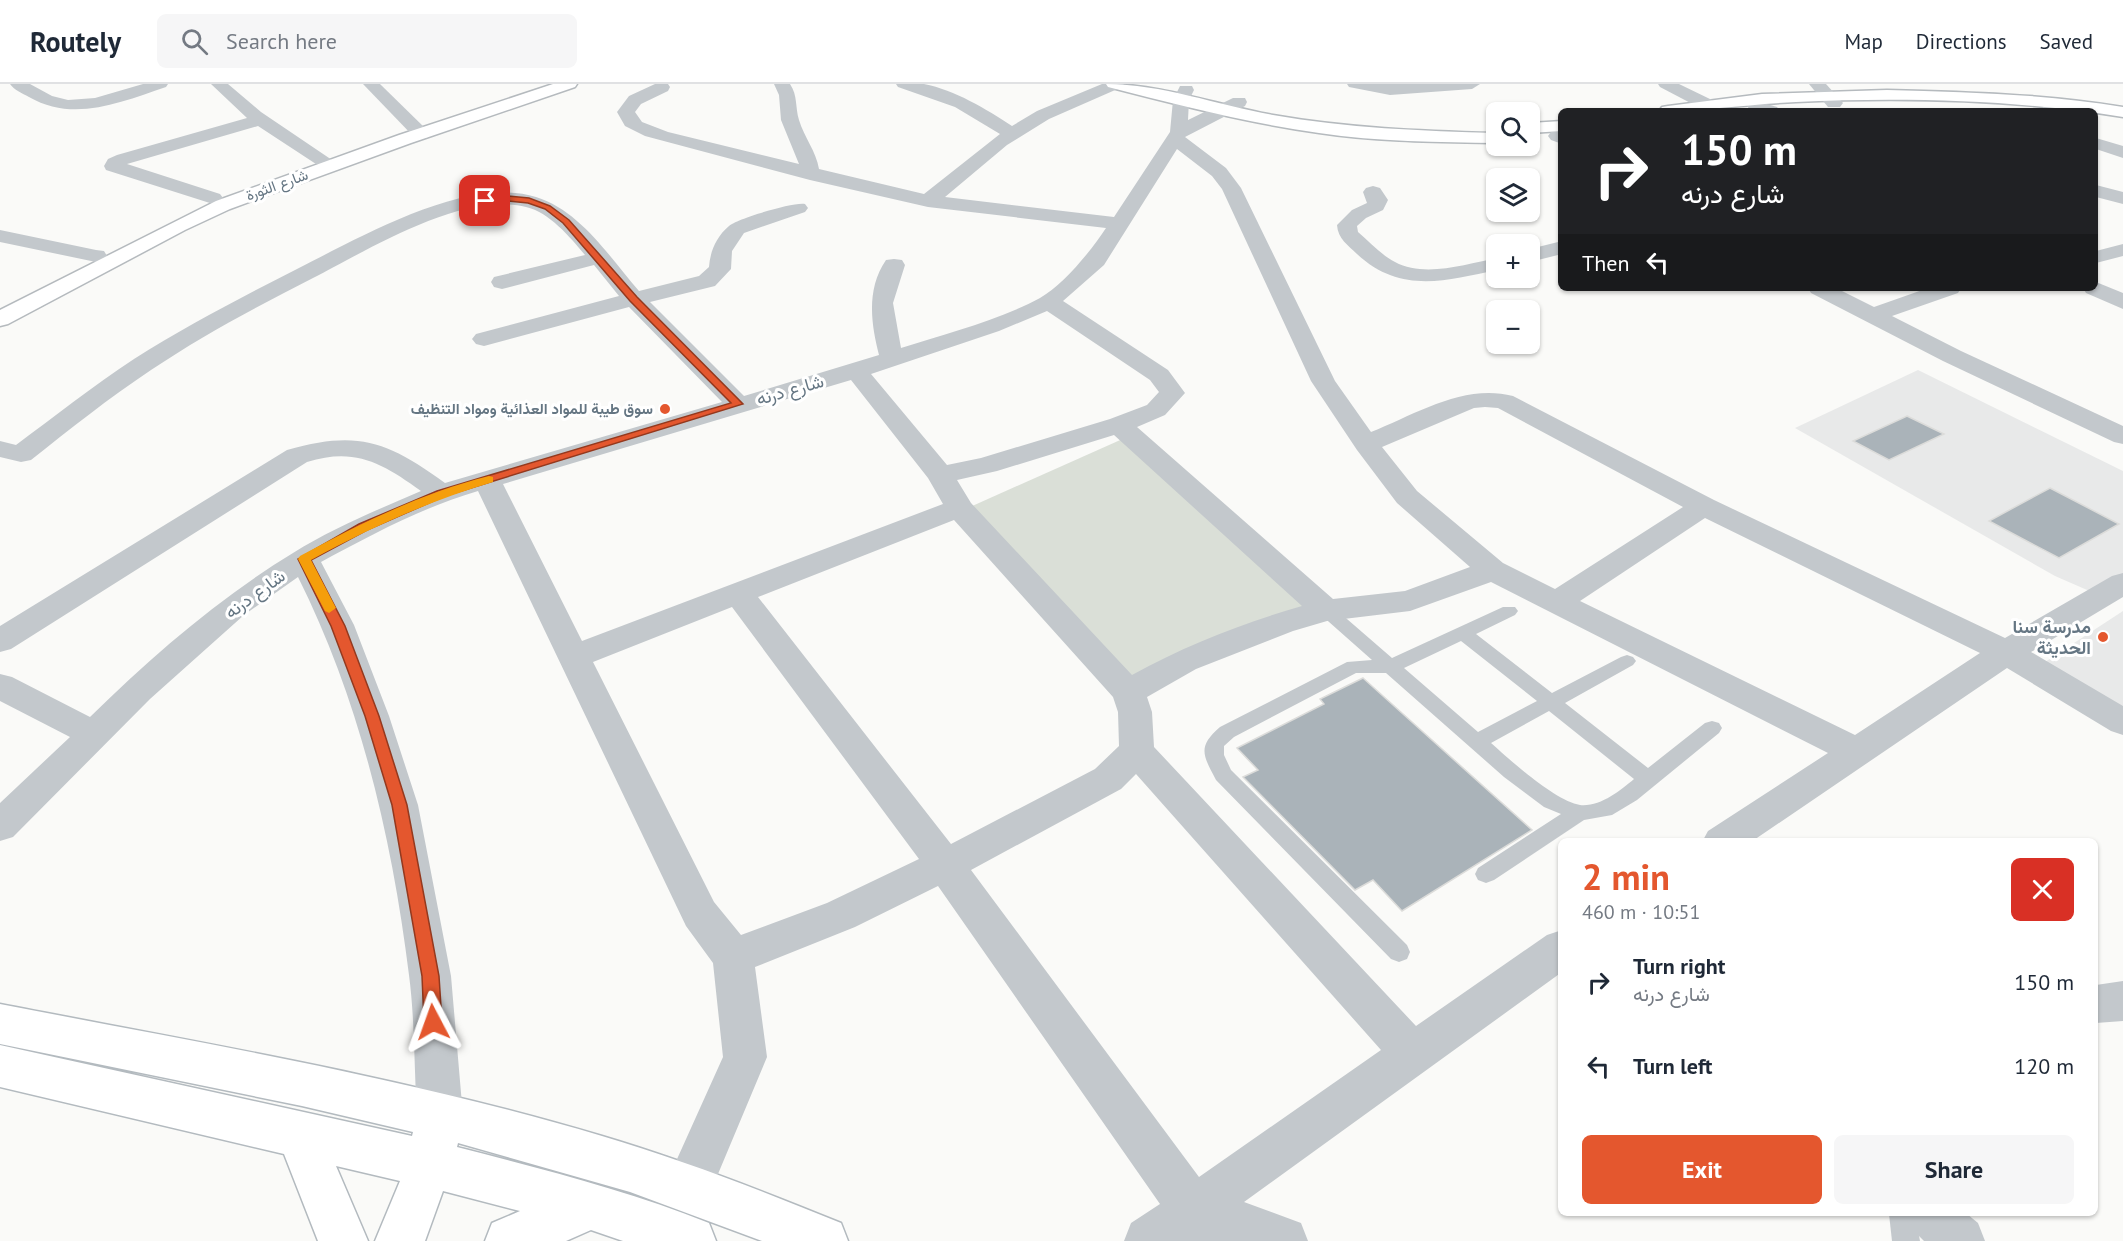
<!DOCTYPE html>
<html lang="en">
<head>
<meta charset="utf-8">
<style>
  :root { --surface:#fff; --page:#f6f6f7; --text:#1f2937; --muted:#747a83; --line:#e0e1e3; --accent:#e4572e }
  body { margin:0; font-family:"PT Sans",Vazirmatn,sans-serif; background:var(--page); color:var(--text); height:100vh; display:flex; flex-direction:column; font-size:22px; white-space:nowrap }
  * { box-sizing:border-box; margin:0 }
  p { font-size:20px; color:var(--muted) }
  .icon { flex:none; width:33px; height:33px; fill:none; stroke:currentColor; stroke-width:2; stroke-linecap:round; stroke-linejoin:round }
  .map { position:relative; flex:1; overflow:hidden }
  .details { position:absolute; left:1558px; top:754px; width:540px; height:378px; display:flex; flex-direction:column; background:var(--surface); border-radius:9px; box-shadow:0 2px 4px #0004 }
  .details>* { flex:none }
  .hud { position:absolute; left:1558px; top:24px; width:540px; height:183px; border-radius:9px; box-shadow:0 2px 4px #0004; background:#202124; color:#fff; overflow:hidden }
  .tools { position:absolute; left:1486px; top:18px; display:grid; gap:12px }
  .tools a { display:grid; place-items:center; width:54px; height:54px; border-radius:9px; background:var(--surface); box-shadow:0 2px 4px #0004; font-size:30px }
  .pin { position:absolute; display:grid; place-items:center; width:51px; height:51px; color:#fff; margin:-26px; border-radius:12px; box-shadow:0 3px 9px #0006 }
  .me { position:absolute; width:66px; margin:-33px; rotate:356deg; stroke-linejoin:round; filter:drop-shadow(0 0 4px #0008) }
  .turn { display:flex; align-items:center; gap:21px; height:126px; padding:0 24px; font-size:27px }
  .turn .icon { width:78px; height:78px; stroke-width:2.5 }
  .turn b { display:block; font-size:42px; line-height:51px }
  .then { display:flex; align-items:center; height:57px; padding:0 24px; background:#0003; gap:12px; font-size:22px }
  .round { display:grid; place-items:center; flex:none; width:63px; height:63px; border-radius:9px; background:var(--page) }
  .summary { display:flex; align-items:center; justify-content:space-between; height:102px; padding:0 24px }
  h1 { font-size:36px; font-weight:600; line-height:45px; color:var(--accent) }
  .primary-button { display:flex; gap:12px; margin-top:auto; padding:12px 24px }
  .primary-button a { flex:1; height:69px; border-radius:9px; background:var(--accent); color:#fff; font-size:24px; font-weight:600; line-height:69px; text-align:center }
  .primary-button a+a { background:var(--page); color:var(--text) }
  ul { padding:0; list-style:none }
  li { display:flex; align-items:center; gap:18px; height:84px; padding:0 24px }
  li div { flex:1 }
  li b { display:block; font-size:22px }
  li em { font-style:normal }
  header { display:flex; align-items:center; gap:36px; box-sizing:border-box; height:84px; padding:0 30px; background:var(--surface); border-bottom:2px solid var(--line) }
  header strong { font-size:28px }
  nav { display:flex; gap:33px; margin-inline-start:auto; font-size:21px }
  .search { width:420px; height:54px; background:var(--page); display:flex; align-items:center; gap:15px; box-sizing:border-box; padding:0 21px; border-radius:9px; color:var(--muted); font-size:22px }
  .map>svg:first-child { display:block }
  .built { fill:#e8e9e9 }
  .green { fill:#dadfd7 }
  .building { fill:#aab3b9; stroke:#dcdcda; stroke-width:1.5 }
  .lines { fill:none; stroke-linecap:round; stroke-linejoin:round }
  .secondary-casing { stroke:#b3babf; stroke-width:3 }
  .primary-casing { stroke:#b5babe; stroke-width:3 }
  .service { fill:#c3c8cc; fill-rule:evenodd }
  .minor { fill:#c3c8cc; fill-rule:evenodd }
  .secondary { fill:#fff; fill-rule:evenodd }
  .primary { fill:#fff; fill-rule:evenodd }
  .route { fill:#e4572e; stroke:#94391e; stroke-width:1.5 }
  .slow { fill:#f59e0b }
  .poi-dot { fill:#e4572e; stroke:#fff; stroke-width:2 }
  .labels { text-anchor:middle; stroke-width:6; stroke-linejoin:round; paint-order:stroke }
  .far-street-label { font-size:15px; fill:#657683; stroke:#fff }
  .far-poi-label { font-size:15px; font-weight:bold; fill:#657683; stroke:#fff; text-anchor:end }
  .street-label { font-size:18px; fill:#657683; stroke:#fff }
  .poi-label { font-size:18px; font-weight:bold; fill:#657683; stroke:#fff; text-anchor:end }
</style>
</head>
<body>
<header>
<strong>Routely</strong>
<div class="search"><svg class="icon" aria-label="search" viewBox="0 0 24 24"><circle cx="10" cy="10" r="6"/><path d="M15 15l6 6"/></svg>Search here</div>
<nav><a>Map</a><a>Directions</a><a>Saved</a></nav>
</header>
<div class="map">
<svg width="2123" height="1157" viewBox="0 0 2123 1157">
  <rect width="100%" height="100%" fill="#fafaf8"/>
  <g class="built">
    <path d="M1918 286 2123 387V494L2094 509 2055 492 1795 344Z"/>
    <path d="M2123 527V628L2042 580Z"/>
  </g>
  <path class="green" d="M1127 353 1311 520 1130 597 970 423Z"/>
  <g class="building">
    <path d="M1907 332 1944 350 1889 376 1853 357Z"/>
    <path d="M2050 404 2119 440 2059 474 1989 437Z"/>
    <path d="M1363 594 1532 746 1402 827 1373 796 1355 806 1243 693 1258 686 1237 664 1324 620 1320 615Z"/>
  </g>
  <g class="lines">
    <g class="secondary-casing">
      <path id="secondary" d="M0 920C201 959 405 993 602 1052 683 1076 763 1107 841 1139L848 1157H762L630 1108 458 1059 457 1063C542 1085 627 1106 709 1139L716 1157H623L591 1146 566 1157H485L492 1139 520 1127 443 1107 425 1157H375L400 1097 336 1082 368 1157H318L284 1070 0 1003V961L412 1052 413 1048 302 1022 0 960Z"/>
    </g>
    <g class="primary-casing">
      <g id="primary">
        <path d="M553 0H577L575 3 411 59 230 125 185 146 8 240 0 242V226L216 117 399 51Z"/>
        <path d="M1106 0C1162 0 1217 21 1273 31 1347 44 1422 47 1497 49V59C1438 58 1378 58 1319 49 1248 39 1178 21 1108 3Z"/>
        <path d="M1887 6C1966 8 2045 10 2123 23V33C2019 16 1904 13 1796 18 1750 20 1705 27 1659 27L1662 23 1668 22 1762 10Z"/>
        <path d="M1562 37V47L1530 49V39Z"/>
      </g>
    </g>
    <g class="service">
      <path d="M1326 520 1332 522 1392 574 1503 523H1515L1518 527 1515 531 1476 550 1552 609 1621 573 1627 571 1633 573 1636 577 1633 581 1565 619 1648 684 1705 639 1712 637 1719 639 1722 644 1719 649 1637 716 1612 731 1584 736 1494 796 1486 799 1478 796 1475 790 1478 784 1561 730 1544 723 1504 693 1386 589H1356L1234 653 1224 662V671L1231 686 1407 861 1410 868 1407 875 1399 878 1391 875 1216 696C1203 671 1197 663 1220 643L1347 578 1372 576 1320 530 1317 526 1320 522ZM1461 557 1537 617 1478 648 1404 584ZM1549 627 1634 695C1620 707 1600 723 1580 721 1555 717 1510 676 1491 659Z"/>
      <path d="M1889 1130H1915L1920 1157H1892Z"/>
    </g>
    <g class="minor">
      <path d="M10 0H30L52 12 68 16 95 14 143 0H168L166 3C121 18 74 39 29 13 22 9 14 6 10 0Z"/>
      <path d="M211 0H228L261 28 332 76 330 80H316L258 42 127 80 220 110 223 114 220 118 213 120 106 86 104 82 108 75 117 71 247 34Z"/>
      <path d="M363 0H380L427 46 430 50 427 54H415Z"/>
      <path d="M655 0H668L670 3 668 7 641 20 635 28 642 38 668 48 799 80 781 36 779 11 774 0H790C798 12 795 23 799 36 804 53 816 67 819 85L924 110 1000 50 955 23 898 3 896 0C905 0 915 0 924 0 955 6 986 25 1012 42L1037 27 1102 0H1124L1122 3 1049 35 1007 61 945 113 1114 133 1170 48 1173 16 1180 2H1192L1194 6 1189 16 1188 36 1233 14H1245L1247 18 1245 22 1185 53 1226 84 1241 104 1335 297 1371 348C1416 330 1464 299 1513 312L1714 416 2005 554 2112 492 2123 489V513L2031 568 2123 622V651L2111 647 2007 584 1751 758H1702L1708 747 1828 669 1491 498 1410 527 1327 537 1293 547 1196 585 1147 613 1152 628 1154 663 1416 942 1547 851 1562 846V888L1244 1118 1301 1139 1308 1157H1124L1131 1139 1160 1120 938 802 855 843 755 883 767 973 705 1121 688 1128 671 1121 664 1104 723 973 713 879 686 842 478 407C423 423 371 451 321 478L354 541 389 632 418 721 451 892 463 1032 456 1048 440 1055 424 1048 417 1032C414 985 415 937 409 891 392 754 360 617 298 493L244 531 150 615 13 753 0 757V719L70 653 0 617V590L12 593 90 633C152 572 219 514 293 469 333 444 377 426 421 407 382 379 355 363 307 378L11 565 0 568V542L287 366C358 346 387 357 445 399L722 318 629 223 484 262 476 260 472 255 476 250 619 212 594 181 502 205 494 203 491 198 494 193 585 171C570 153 549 128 526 123 462 107 368 166 313 194 258 222 203 251 151 286 109 314 70 345 31 376L21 378 0 373V357L16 361C55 332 93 302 134 275 186 242 242 213 297 185 359 154 466 91 536 113 581 127 610 174 639 207L699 192 709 183C710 168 716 153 729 142 736 135 796 117 805 120L808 124 805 128 744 149 732 167 731 185 715 202 650 218 744 312 879 271C871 240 866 205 886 176L894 175 902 176 905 181 893 219 901 264C945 250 1000 236 1040 214 1063 201 1091 167 1106 144L928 123 810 96 645 52 625 42 617 28 629 12ZM1177 65 1212 92 1222 105 1311 297 1357 366 1397 419 1470 483 1405 507 1333 515 1137 343 1165 331 1185 309 1168 286 1063 217 1104 181ZM1047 227 1150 296 1159 308 1147 321 1110 335 981 374 947 381 871 290 999 247ZM851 296 928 394 943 420 582 557 503 400ZM1485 323 1498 324 1683 423 1555 505 1503 479 1417 407 1382 363 1474 324ZM1114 351 1302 522C1243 539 1186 561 1132 591L971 419 957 396 997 387ZM1705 434 1980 569 1855 651 1580 517ZM954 436 1113 613 1118 628 1119 662 1095 685 951 760 758 513ZM732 523 919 775 827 819 741 851 714 818 593 578ZM1136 690 1381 966 1199 1093 971 786 1121 705Z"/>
      <path d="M1347 0H1480L1472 5 1390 11 1349 3Z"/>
      <path d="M1658 0H1679L1712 16 1715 20 1712 24H1700L1660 3Z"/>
      <path d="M1809 0H1826L1843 19 1840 23H1828Z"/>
      <path d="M1756 17 1777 23 1780 27 1750 26 1747 22 1750 18Z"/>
      <path d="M2050 20 2056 21 2059 27H2041L2044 21Z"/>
      <path d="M1557 47 1562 48V60L1551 56 1548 52 1551 48Z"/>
      <path d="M2096 54 2123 62V74L2096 65Z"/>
      <path d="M2096 101 2123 108V120L2096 113Z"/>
      <path d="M1373 102 1380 104 1388 116 1383 126 1366 134 1357 142 1358 148C1370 158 1381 171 1395 178 1425 194 1466 180 1497 174V186C1445 197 1400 210 1357 170 1348 161 1338 155 1337 141L1352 126 1367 119 1363 108 1366 104Z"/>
      <path d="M0 146 96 166 104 167 107 172 104 177 96 178 0 158Z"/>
      <path d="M1562 157V170L1530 178V165Z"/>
      <path d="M2123 160V172L2096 179V167Z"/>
      <path d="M2096 198 2123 209V225L2086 209 2083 204H2096Z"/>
      <path d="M1808 204H1836L1874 223 1928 204H1961L1958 209 1892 232 1961 267 2123 342V360L2114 358 1943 277 1811 209Z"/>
      <path d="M2123 897V937L2096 939V901Z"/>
      <path d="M1907 1130H1967L1978 1139 1985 1157H1924L1914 1147Z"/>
    </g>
    <use href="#secondary" class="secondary"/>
    <use href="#primary" class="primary"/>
  </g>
  <path class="route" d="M507 112 529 114 550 122 569 136 637 213 743 320 445 412 367 446 311 476 345 542 379 632 407 721 439 892 442 938 440 944 433 947 427 944 424 938 422 892 392 721 365 632 331 542 298 475 359 440 437 407 731 319 630 217 563 139 545 125 528 119 507 117 485 119 481 117Z"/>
  <path class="slow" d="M489 392 493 393V398C429 417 370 444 311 476L336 524 329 529 325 527 298 475 300 472C361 439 422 409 489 392Z"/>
  <g class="poi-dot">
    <circle cx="665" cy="325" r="6"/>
    <circle cx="2103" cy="553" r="6"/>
  </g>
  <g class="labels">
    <g class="far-street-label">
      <text transform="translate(277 101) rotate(-20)" y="5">شارع الثورة</text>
    </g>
    <g class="far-poi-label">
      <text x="653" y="330">سوق طيبة للمواد العذائية ومواد التنظيف</text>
    </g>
    <g class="street-label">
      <text transform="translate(790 306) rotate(-16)" y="6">شارع درنه</text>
      <text transform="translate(255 510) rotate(-36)" y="6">شارع درنه</text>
    </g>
    <g class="poi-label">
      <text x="2091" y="549">مدرسة سنا<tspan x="2091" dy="21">الحديثة</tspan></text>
    </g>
  </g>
</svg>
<div class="tools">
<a><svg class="icon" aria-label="search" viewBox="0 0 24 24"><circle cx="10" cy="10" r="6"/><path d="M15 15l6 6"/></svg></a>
<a><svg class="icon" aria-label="layers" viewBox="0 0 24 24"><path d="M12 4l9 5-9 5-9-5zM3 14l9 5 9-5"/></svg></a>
<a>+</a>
<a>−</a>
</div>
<div class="pin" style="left:485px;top:117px;background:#d93025"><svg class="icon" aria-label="arrive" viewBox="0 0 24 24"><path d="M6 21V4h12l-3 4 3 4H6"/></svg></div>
<svg class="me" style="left:433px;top:938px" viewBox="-20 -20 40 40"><path d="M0-17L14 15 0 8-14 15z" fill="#e4572e" stroke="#fff" stroke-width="4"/></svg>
<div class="hud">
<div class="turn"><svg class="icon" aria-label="right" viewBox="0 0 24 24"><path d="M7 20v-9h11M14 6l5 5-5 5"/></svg><div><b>150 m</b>شارع درنه</div></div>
<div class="then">Then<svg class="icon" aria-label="left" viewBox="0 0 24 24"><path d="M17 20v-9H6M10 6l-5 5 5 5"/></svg></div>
</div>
<section class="details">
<div class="summary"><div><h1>2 min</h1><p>460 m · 10:51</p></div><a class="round" style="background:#d93025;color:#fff"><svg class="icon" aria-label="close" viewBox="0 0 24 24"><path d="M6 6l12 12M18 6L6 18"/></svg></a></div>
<ul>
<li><svg class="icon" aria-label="right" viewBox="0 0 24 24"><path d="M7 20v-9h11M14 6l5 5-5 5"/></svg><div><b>Turn right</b><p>شارع درنه</p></div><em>150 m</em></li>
<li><svg class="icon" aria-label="left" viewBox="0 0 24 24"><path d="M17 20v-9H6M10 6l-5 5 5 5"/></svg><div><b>Turn left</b></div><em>120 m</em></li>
</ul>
<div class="primary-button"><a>Exit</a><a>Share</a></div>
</section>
</div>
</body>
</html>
